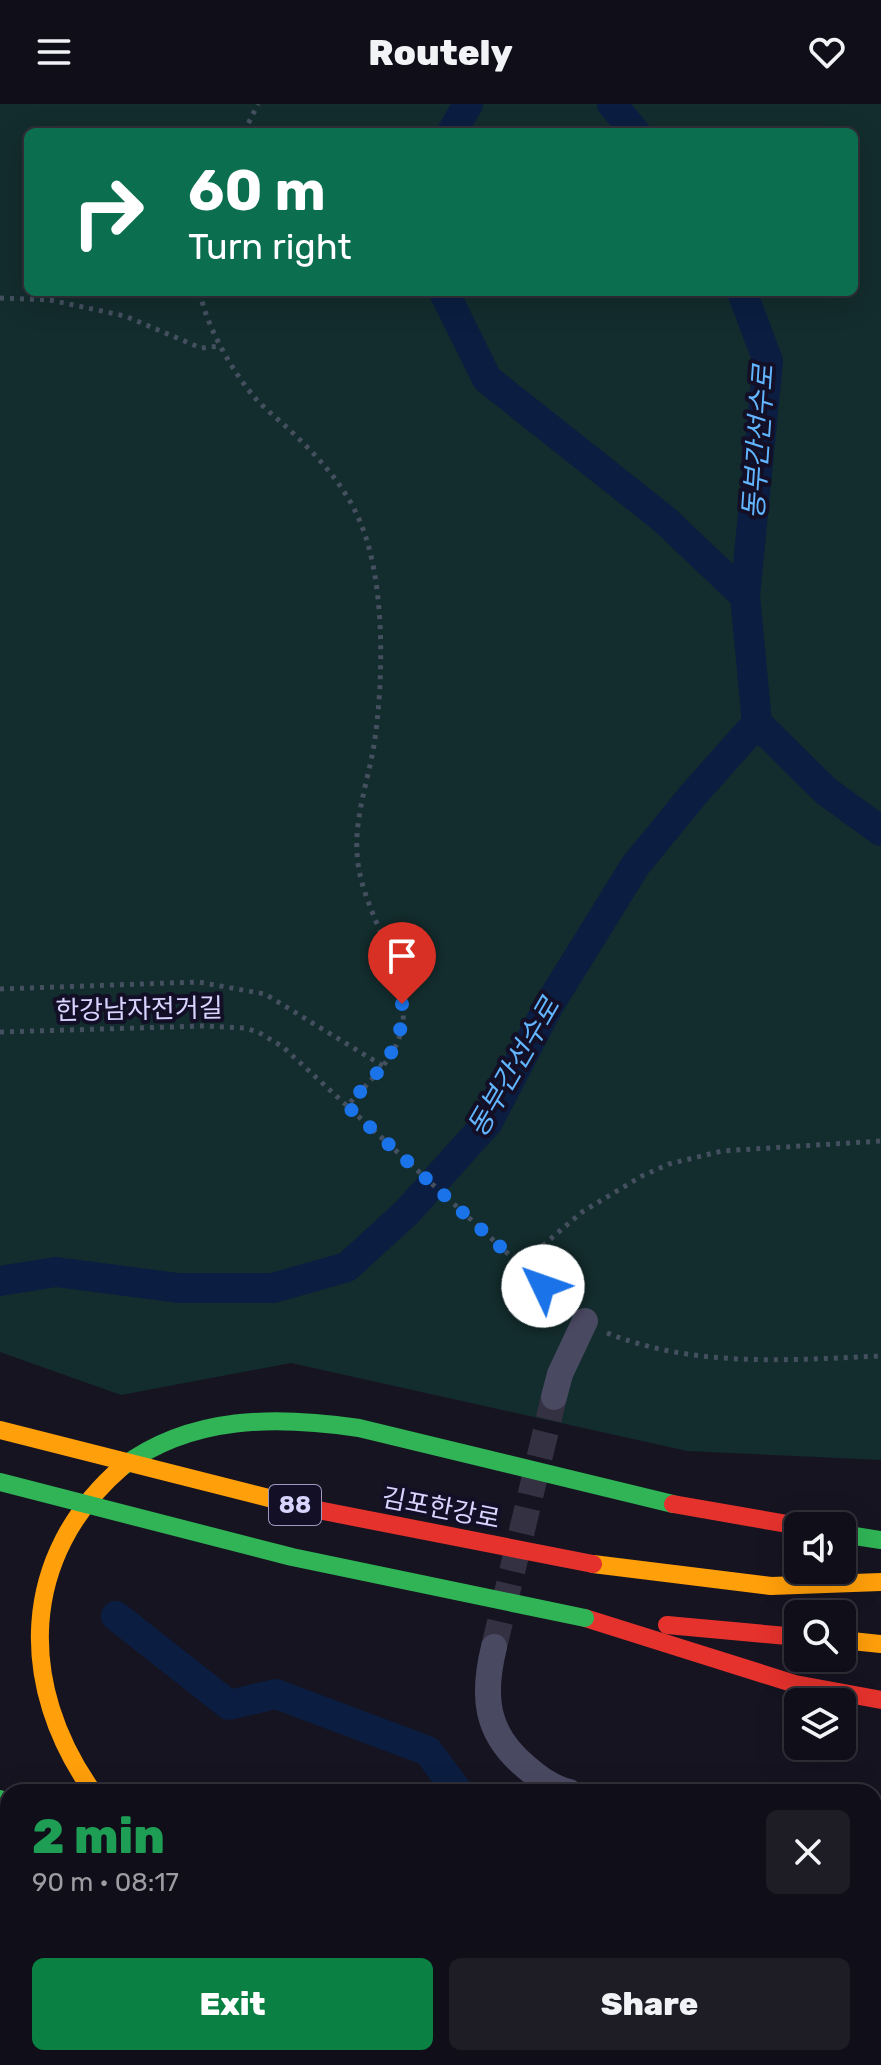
<!DOCTYPE html>
<html lang="en">
<head>
<meta charset="utf-8">
<style>
  :root { --surface:#100f19; --page:#1e1d26; --text:#f1f3f6; --muted:#9c9ca2; --line:#302f38; --accent:#0b8043 }
  body { margin:0; font-family:Rubik,"Noto Sans KR",sans-serif; background:var(--page); color:var(--text); height:100vh; display:flex; flex-direction:column; font-size:30px; white-space:nowrap }
  * { box-sizing:border-box; margin:0 }
  p { font-size:26px; color:var(--muted) }
  .icon { flex:none; width:44px; height:44px; fill:none; stroke:currentColor; stroke-width:2; stroke-linecap:round; stroke-linejoin:round }
  .map { position:relative; flex:1; overflow:hidden }
  .sheet { position:absolute; left:0px; top:1680px; width:882px; height:282px; display:flex; flex-direction:column; background:var(--surface); border-radius:24px 24px 0 0; box-shadow:0 8px 32px #0002,0 0 0 2px var(--line) }
  .sheet>* { flex:none }
  .guide { position:absolute; left:24px; top:24px; width:834px; height:168px; border-radius:12px; box-shadow:0 8px 32px #0002,0 0 0 2px var(--line); background:#0b6e4f; color:#fff; overflow:hidden }
  .fabs { position:absolute; left:784px; top:1408px; display:grid; gap:16px }
  .fabs a { display:grid; place-items:center; width:72px; height:72px; border-radius:12px; background:var(--surface); box-shadow:0 8px 32px #0002,0 0 0 2px var(--line); font-size:40px }
  .pin { position:absolute; display:grid; place-items:center; width:68px; height:68px; color:#fff; margin:-82px -34px; border-radius:50% 50% 50% 0; rotate:-45deg; box-shadow:0 0 8px #0007 }
  .pin .icon { rotate:45deg }
  .me { position:absolute; width:88px; margin:-44px; rotate:312deg; stroke-linejoin:round; filter:drop-shadow(0 0 6px #0008) }
  .turn { display:flex; align-items:center; gap:28px; height:168px; padding:0 32px; font-size:36px }
  .turn .icon { width:104px; height:104px; stroke-width:2.5 }
  .turn b { display:block; font-size:56px; line-height:68px }
  .round { display:grid; place-items:center; flex:none; width:84px; height:84px; border-radius:12px; background:var(--page) }
  .summary { display:flex; align-items:center; justify-content:space-between; height:136px; padding:0 32px }
  h1 { font-size:48px; font-weight:800; line-height:60px; color:#1e9e55 }
  .primary-button { display:flex; gap:16px; margin-top:auto; padding:16px 32px }
  .primary-button a { flex:1; height:92px; border-radius:12px; background:var(--accent); color:#fff; font-size:32px; font-weight:800; line-height:92px; text-align:center }
  .primary-button a+a { background:var(--page); color:var(--text) }
  header { display:flex; justify-content:space-between; align-items:center; height:104px; padding:0 32px; background:var(--surface); font-size:36px; font-weight:800 }
  .map>svg:first-child { display:block }
  .green { fill:#132c2d; fill-rule:evenodd }
  .lines { fill:none; stroke-linecap:round; stroke-linejoin:round }
  .canal { stroke:#0b1e41; stroke-width:30 }
  .street-tunnel { stroke:#333142; stroke-width:26; stroke-dasharray:26 13; stroke-linecap:butt }
  .path { stroke:#44505f; stroke-width:5; stroke-dasharray:4 6; stroke-linecap:butt }
  .street { stroke:#4a4962; stroke-width:26 }
  .fast { stroke:#30b455; stroke-width:18 }
  .slow { stroke:#ff9f0a; stroke-width:18 }
  .jam { stroke:#e5322d; stroke-width:18 }
  .fast-bridge { stroke:#30b455; stroke-width:18 }
  .slow-bridge { stroke:#ff9f0a; stroke-width:18 }
  .jam-bridge { stroke:#e5322d; stroke-width:18 }
  .route { stroke:#1a73e8; stroke-width:14; stroke-dasharray:0 25.2 }
  .labels { text-anchor:middle; stroke-width:8; stroke-linejoin:round; paint-order:stroke }
  .shield { fill:#130f26; stroke:#9e99be; stroke-width:2 }
  .shield-label { font-size:24px; font-weight:bold; fill:#d9d4ff }
  .street-label { font-size:26px; fill:#d9d4ff; stroke:#130f26 }
  .water-label { font-size:28px; font-style:italic; fill:#62b6ff; stroke:#130f26 }
</style>
</head>
<body>
<header><svg class="icon" aria-label="menu" viewBox="0 0 24 24"><path d="M4 6h16M4 12h16M4 18h16"/></svg>Routely<svg class="icon" aria-label="heart" viewBox="0 0 24 24"><path d="M12 20l-8-8c-3-5 5-10 8-4 3-6 11-1 8 4z"/></svg></header>
<div class="map">
<svg width="881" height="1961" viewBox="0 0 881 1961">
  <rect width="100%" height="100%" fill="#161421"/>
  <path class="green" d="M0 0H881V1356L687 1347 291 1259 121 1291 0 1248ZM28 28H854V188H28Z"/>
  <g class="lines">
    <g class="canal">
      <path d="M612 0 635 28"/>
      <path d="M452 28 468 0"/>
      <path d="M444 188 487 275 665 416 745 492 757 619 826 687 881 727"/>
      <path d="M742 188 768 257 745 492"/>
      <path d="M0 1177 56 1168 178 1184H273L347 1163 407 1108 488 1018 549 901 635 762 693 691 757 619"/>
      <path d="M116 1512 229 1601 276 1590 428 1647 458 1688"/>
      <path d="M565 1954 576 1961"/>
    </g>
    <path class="street-tunnel" d="M494 1543 554 1293"/>
    <g class="path">
      <path d="M244 28 258 0"/>
      <path d="M200 188C206 222 233 269 256 295 268 308 283 319 296 332 321 356 344 382 358 413 386 473 384 576 374 641 368 677 355 711 357 748 359 806 408 860 403 917 400 951 369 977 347 1002"/>
      <path d="M0 194 50 196 125 212 201 244 220 242"/>
      <path d="M0 885 198 878 265 890 383 962"/>
      <path d="M0 928 204 922 244 924 258 928 283 943 565 1202"/>
      <path d="M520 1161 582 1108 642 1072 669 1060 722 1047 881 1037"/>
      <path d="M607 1229C696 1264 788 1256 881 1252"/>
      <path d="M0 1760 8 1766"/>
      <path d="M258 1954 266 1961"/>
    </g>
    <g class="street">
      <path d="M554 1293 560 1270 585 1217"/>
      <path d="M494 1543C482 1592 485 1629 526 1663 539 1674 552 1684 569 1688"/>
      <path d="M874 1727 881 1728"/>
    </g>
    <g class="fast">
      <path d="M122 1363C192 1311 276 1312 359 1324L673 1400"/>
      <path d="M842 1430 881 1436"/>
      <path d="M0 1695 8 1701"/>
      <path d="M874 1798 881 1799"/>
    </g>
    <g class="slow">
      <path d="M593 1460 771 1482 881 1478"/>
      <path d="M842 1536 881 1540"/>
      <path d="M93 1688C17 1581 19 1452 122 1363"/>
    </g>
    <g class="jam">
      <path d="M673 1400 799 1422"/>
      <path d="M585 1514 795 1580 881 1596"/>
      <path d="M667 1521 798 1533"/>
      <path d="M343 1954 352 1961"/>
    </g>
    <path class="fast-bridge" d="M0 1378 292 1453 585 1514"/>
    <path class="slow-bridge" d="M0 1326 308 1404"/>
    <path class="jam-bridge" d="M308 1404 593 1460"/>
  </g>
  <g class="lines">
    <path class="route" d="M402 900C405 946 376 970 347 1002L543 1182"/>
  </g>
  <g class="labels">
    <rect class="shield" x="269" y="1381" width="52" height="40" rx="6"/>
    <g class="shield-label">
      <text x="295" y="1409">88</text>
    </g>
    <g class="street-label">
      <text transform="translate(139 905) rotate(-1)" y="9">한강남자전거길</text>
      <text transform="translate(441 1404) rotate(11)" y="9">김포한강로</text>
    </g>
    <g class="water-label">
      <text transform="translate(758 338) rotate(-86)" y="10">동부간선수로</text>
      <text transform="translate(513 963) rotate(-60)" y="10">동부간선수로</text>
    </g>
  </g>
</svg>
<div class="fabs">
<a><svg class="icon" aria-label="sound" viewBox="0 0 24 24"><path d="M4 9h4l5-4v14l-5-4H4zM17 9q2 3 0 6"/></svg></a>
<a><svg class="icon" aria-label="search" viewBox="0 0 24 24"><circle cx="10" cy="10" r="6"/><path d="M15 15l6 6"/></svg></a>
<a><svg class="icon" aria-label="layers" viewBox="0 0 24 24"><path d="M12 4l9 5-9 5-9-5zM3 14l9 5 9-5"/></svg></a>
</div>
<div class="pin" style="left:402px;top:900px;background:#d93025"><svg class="icon" aria-label="arrive" viewBox="0 0 24 24"><path d="M6 21V4h12l-3 4 3 4H6"/></svg></div>
<svg class="me" style="left:543px;top:1182px" viewBox="-20 -20 40 40"><circle r="19" fill="#fff"/><path d="M0-13L10 11 0 6-10 11z" fill="#1a73e8"/></svg>
<div class="guide">
<div class="turn"><svg class="icon" aria-label="right" viewBox="0 0 24 24"><path d="M7 20v-9h11M14 6l5 5-5 5"/></svg><div><b>60 m</b>Turn right</div></div>
</div>
<section class="sheet">
<div class="summary"><div><h1>2 min</h1><p>90 m · 08:17</p></div><a class="round"><svg class="icon" aria-label="close" viewBox="0 0 24 24"><path d="M6 6l12 12M18 6L6 18"/></svg></a></div>
<div class="primary-button"><a>Exit</a><a>Share</a></div>
</section>
</div>
</body>
</html>
